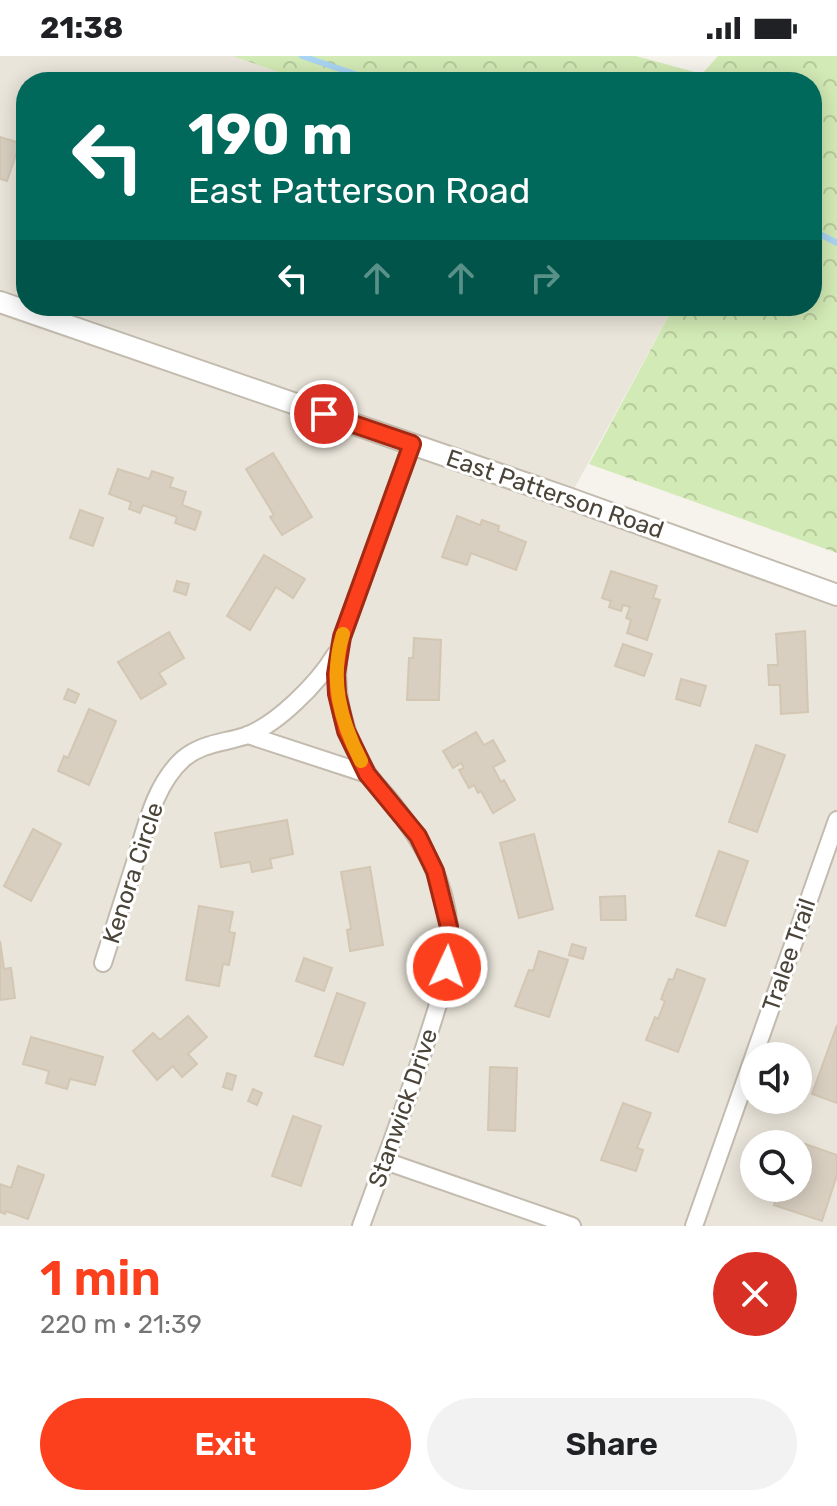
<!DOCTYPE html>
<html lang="en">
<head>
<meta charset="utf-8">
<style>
  :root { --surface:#fff; --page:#f2f2f2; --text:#202124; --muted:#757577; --accent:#fc3f1d }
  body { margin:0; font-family:Rubik,sans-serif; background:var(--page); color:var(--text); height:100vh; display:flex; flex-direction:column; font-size:30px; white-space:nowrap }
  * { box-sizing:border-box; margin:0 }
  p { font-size:26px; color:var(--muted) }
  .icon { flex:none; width:44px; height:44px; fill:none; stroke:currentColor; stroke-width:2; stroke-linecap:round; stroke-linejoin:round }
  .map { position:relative; height:1170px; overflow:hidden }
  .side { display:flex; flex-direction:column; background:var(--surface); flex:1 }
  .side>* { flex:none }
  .top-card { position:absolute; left:16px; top:16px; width:806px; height:244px; border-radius:32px; box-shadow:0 4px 20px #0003; background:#00695c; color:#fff; overflow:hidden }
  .buttons { position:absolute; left:740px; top:986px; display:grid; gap:16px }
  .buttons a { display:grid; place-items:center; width:72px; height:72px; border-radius:50%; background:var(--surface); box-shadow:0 4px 20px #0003; font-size:40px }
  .pin { position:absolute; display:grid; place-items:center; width:68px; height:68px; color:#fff; margin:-34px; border:4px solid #fff; border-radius:50%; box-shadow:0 2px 8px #0007 }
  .me { position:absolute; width:88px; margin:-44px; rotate:3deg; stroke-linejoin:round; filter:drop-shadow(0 0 6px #0008) }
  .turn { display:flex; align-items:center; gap:28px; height:168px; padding:0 40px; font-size:36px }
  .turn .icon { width:104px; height:104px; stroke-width:2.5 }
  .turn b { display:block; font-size:56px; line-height:68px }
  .lanes { display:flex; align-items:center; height:76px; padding:0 40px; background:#0003; justify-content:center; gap:40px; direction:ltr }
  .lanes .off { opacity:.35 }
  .round { display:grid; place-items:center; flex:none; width:84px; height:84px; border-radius:42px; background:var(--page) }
  .overview { display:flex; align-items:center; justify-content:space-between; height:136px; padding:0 40px }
  h1 { font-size:48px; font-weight:600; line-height:60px; color:var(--accent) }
  .cta { display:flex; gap:16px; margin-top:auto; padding:16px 40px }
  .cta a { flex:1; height:92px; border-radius:48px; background:var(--accent); color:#fff; font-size:32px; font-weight:600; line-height:92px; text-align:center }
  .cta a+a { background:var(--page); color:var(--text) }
  .status { display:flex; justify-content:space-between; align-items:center; height:56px; padding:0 40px; background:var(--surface); direction:ltr }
  .status svg { height:22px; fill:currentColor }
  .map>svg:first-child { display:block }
  .residential { fill:#eae5da; fill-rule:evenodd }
  .forest { fill:url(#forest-crowns) }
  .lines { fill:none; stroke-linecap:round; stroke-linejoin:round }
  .stream { stroke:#a9d4f2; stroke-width:6 }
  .building { fill:#d8cfc1; stroke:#d3c7b4; stroke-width:2 }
  .minor-casing { stroke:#c2bbae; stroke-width:20 }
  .tertiary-casing { stroke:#c2bbae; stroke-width:24 }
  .minor { stroke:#fff; stroke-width:16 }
  .tertiary { stroke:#fff; stroke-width:20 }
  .route-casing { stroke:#a42913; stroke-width:20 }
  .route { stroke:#fc3f1d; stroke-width:14 }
  .slow { stroke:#f59e0b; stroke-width:14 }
  .labels { text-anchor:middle; stroke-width:6; stroke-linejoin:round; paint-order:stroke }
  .street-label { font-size:24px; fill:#4b4439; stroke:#fff }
</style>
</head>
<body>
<div class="status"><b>21:38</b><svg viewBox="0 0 49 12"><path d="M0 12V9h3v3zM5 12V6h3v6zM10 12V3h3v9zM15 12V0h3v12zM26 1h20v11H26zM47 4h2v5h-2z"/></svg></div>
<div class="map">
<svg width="837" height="1170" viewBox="0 0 837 1170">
  <defs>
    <pattern id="forest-crowns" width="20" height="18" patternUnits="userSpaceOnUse" patternTransform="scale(2)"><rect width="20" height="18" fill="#d2eab5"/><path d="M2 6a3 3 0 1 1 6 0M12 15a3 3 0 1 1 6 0" fill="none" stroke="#b6ca9c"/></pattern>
  </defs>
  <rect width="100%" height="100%" fill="#f6f3ec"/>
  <path class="residential" d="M0 0H248L323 26H26V250H674L569 442 837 539V1170H0ZM754 1000H798V1044H754ZM754 1088H798V1132H754Z"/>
  <path class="forest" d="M233 0H636L702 18 718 0H837V497L589 408 674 250H812V26H307Z"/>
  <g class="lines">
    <g class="stream">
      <path d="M302 0 378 26"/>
      <path d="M812 174 837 187"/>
    </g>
  </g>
  <g class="building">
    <path d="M0 81 20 87 7 125 0 123Z"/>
    <path d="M267 250H304L300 259Z"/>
    <path d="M273 397 312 461 282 479 270 461 274 459 246 413Z"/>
    <path d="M118 413 149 423 152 415 173 422 170 431 186 436 182 449 201 456 195 474 175 467 177 461 143 449 140 457 129 453 131 446 109 438Z"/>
    <path d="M80 454 103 462 93 490 70 482Z"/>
    <path d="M457 460 480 469 482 464 499 470 498 475 526 486 516 514 471 497 467 509 442 501Z"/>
    <path d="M264 499 305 523 293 542 276 531 250 574 227 560Z"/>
    <path d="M611 515 657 530 653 542 660 544 647 584 627 577 631 564 626 562 630 551 623 549 621 555 609 551 611 545 602 542Z"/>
    <path d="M177 525 189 528 186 539 174 535Z"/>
    <path d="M805 575 808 656 781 658 780 629H769L768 609H778L776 578Z"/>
    <path d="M169 576 184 602 159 617 166 628 141 643 118 606Z"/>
    <path d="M414 582 441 584 439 644H407L409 602H413Z"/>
    <path d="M623 588 652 598 644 620 615 610Z"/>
    <path d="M681 623 706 630 700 650 676 643Z"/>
    <path d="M68 633 79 638 75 647 64 643Z"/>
    <path d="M89 653 116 665 89 729 58 715 64 700 68 702Z"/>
    <path d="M476 676 484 689 493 684 505 705 493 711 501 726 504 724 515 744 493 757 481 735 478 737 474 729 469 732 459 714 464 712 461 707 453 712 443 695Z"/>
    <path d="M756 689 785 699 757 776 729 766Z"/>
    <path d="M287 764 293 798 270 803 272 812 252 816 250 806 221 811 215 777Z"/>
    <path d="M33 773 61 788 31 845 4 830Z"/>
    <path d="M534 778 553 853 519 862 500 787Z"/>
    <path d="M719 795 748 805 725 870 696 860Z"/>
    <path d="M370 811 383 889 350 895 347 874 351 873 341 816Z"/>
    <path d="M625 840 626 864H601L600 841Z"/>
    <path d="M199 850 233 856 229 876 235 877 229 909 223 908 219 930 186 924Z"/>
    <path d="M0 885 4 913 11 912 15 942 0 944Z"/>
    <path d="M572 888 586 892 583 903 569 899Z"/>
    <path d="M539 895 568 904 549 961 515 950 529 914 533 915Z"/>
    <path d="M304 902 332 912 324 935 296 925Z"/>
    <path d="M677 913 705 923 678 996 646 984 655 961 658 963 665 945 661 943 669 923 673 924Z"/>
    <path d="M337 937 365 947 343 1009 315 1000Z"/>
    <path d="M188 960 207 981 188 998 197 1008 182 1021 173 1010 157 1024 133 995 153 977 160 984Z"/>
    <path d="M837 969V1047L812 1038Z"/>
    <path d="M31 981 103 1001 95 1029 70 1023 67 1033 46 1027 49 1015 23 1008Z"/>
    <path d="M490 1011 517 1012 515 1075 488 1074Z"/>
    <path d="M227 1017 236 1020 232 1034 223 1031Z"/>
    <path d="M253 1033 262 1037 257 1049 248 1045Z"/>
    <path d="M623 1047 651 1057 637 1092 643 1094 636 1115 601 1104Z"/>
    <path d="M293 1060 321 1070 301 1130 272 1120Z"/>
    <path d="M805 1088 837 1099V1119L822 1165 774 1149 780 1132H798V1105Z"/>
    <path d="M18 1110 44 1119 28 1163 6 1155 5 1158 0 1156V1128L11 1132Z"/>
  </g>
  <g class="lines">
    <g class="minor-casing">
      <g id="minor">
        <path d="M248 679 367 718"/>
        <path d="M103 907C113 876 123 844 133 813 145 776 153 730 183 703 202 687 223 687 245 680 277 669 318 627 335 599"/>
        <path d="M385 1105 572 1170"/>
        <path d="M361 1170C384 1107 408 1044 428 980 439 946 452 910 449 873 446 825 422 785 393 748 385 737 373 727 366 715 341 673 330 629 342 581L412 388"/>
        <path d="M694 1170 837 764"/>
      </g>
    </g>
    <g class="tertiary-casing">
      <path id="tertiary" d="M0 246 568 442 837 539"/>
    </g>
    <use href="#minor" class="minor"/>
    <use href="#tertiary" class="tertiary"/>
  </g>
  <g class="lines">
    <g class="route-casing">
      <path id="route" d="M324 358 412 388 342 581 336 618 337 638 346 675 367 718 418 780 435 815 449 871 447 911"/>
    </g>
    <use href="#route" class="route"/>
    <path class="slow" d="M343 578C329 623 340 664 361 705"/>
  </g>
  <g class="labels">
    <g class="street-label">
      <text transform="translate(555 438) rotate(19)" y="8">East Patterson Road</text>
      <text transform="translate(133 817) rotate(-72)" y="8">Kenora Circle</text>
      <text transform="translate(789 899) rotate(-71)" y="8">Tralee Trail</text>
      <text transform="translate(403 1052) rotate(-71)" y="8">Stanwick Drive</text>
    </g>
  </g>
</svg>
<div class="buttons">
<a><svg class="icon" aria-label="sound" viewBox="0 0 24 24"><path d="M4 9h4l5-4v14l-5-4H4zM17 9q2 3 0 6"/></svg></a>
<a><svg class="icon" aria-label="search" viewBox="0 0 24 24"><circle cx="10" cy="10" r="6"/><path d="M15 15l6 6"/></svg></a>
</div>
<div class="pin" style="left:324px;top:358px;background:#d93025"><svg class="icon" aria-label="arrive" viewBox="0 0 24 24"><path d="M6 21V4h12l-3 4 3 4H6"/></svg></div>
<svg class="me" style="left:447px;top:911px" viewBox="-20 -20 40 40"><circle r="17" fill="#fc3f1d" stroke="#fff" stroke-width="3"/><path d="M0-11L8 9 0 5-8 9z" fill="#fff"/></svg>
<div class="top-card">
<div class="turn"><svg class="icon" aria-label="left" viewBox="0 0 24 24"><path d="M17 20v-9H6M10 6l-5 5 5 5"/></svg><div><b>190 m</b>East Patterson Road</div></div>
<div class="lanes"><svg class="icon" aria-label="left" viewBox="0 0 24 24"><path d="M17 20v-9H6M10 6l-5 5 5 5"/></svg><svg class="icon off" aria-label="ahead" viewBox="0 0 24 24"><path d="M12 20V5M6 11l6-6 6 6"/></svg><svg class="icon off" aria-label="ahead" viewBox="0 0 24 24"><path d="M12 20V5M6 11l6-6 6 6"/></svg><svg class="icon off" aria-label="right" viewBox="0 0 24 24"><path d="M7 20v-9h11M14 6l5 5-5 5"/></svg></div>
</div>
</div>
<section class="side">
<div class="overview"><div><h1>1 min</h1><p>220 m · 21:39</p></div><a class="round" style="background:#d93025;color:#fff"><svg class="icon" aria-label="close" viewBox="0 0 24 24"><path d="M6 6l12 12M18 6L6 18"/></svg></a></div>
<div class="cta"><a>Exit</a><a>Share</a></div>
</section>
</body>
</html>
